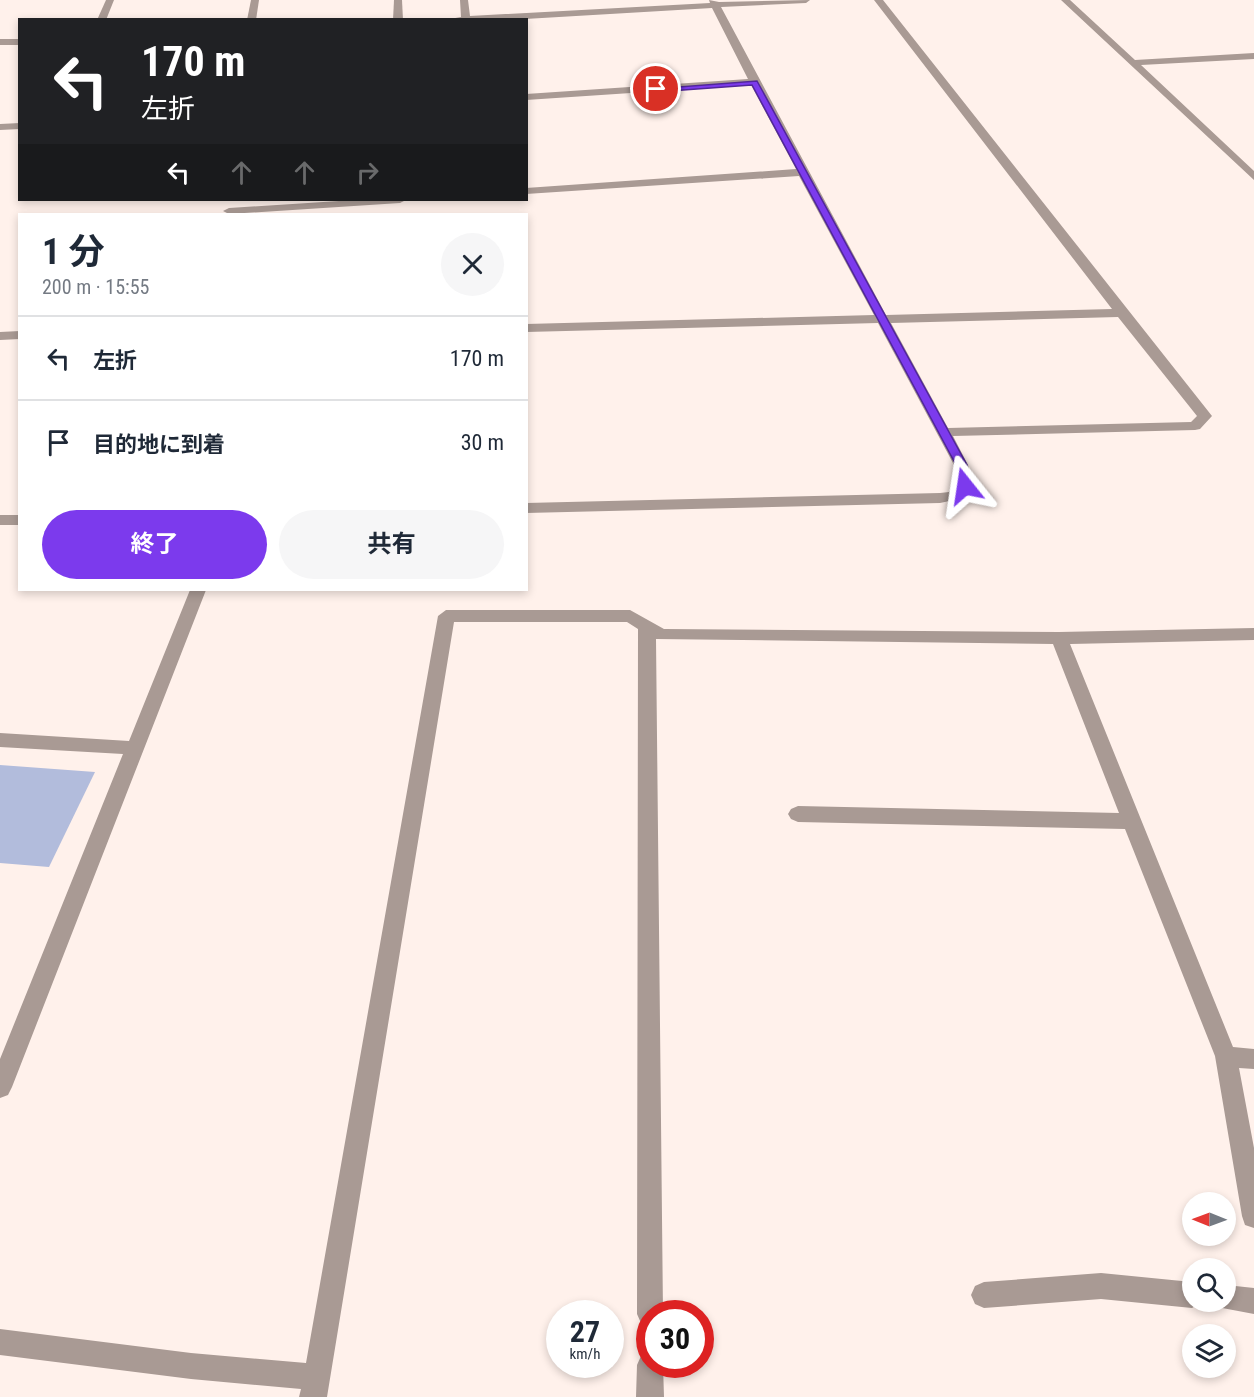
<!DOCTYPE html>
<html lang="ja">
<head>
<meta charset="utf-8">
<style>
  :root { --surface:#fff; --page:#f6f6f7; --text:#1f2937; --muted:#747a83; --line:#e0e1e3; --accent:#7c3aed }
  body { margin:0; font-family:"Roboto Condensed","Noto Sans JP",sans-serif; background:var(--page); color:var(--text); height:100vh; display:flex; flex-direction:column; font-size:22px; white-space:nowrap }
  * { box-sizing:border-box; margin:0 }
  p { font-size:20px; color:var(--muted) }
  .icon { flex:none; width:33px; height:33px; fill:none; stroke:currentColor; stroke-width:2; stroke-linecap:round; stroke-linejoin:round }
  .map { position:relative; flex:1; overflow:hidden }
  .side { position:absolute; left:18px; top:213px; width:510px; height:378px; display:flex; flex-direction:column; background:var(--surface); border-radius:0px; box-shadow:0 3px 9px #0003 }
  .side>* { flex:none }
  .top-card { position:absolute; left:18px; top:18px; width:510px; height:183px; border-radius:0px; box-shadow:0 3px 9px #0003; background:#202124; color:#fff; overflow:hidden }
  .needle { width:39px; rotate:271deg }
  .buttons { position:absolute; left:1182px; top:1192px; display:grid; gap:12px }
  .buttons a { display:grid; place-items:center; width:54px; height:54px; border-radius:50%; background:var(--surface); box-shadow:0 3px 9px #0003; font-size:30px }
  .speed { position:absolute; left:546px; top:1300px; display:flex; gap:12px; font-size:30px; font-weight:700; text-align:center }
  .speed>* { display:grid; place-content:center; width:78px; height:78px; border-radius:50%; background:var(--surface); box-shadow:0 3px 9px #0003; line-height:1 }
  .speed small { font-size:15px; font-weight:400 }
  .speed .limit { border:9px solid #d22; background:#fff; color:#111 }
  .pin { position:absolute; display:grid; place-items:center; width:51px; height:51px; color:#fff; margin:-26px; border:3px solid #fff; border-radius:50%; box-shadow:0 2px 6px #0007 }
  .me { position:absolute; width:66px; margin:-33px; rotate:345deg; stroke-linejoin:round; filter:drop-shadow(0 0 4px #0008) }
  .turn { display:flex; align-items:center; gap:21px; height:126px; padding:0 24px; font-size:27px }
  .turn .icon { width:78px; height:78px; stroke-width:2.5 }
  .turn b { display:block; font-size:42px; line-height:51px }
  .lanes { display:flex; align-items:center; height:57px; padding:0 24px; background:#0003; justify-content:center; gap:30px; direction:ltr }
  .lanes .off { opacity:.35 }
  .round { display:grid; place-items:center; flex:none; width:63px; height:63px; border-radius:32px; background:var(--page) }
  .head { display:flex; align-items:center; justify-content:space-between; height:102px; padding:0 24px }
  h1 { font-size:36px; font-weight:700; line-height:45px }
  .action { display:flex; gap:12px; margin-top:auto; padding:12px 24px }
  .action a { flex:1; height:69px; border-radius:36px; background:var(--accent); color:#fff; font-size:24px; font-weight:700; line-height:69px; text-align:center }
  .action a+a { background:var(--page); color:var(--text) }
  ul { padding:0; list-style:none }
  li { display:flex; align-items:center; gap:18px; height:84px; padding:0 24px; border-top:2px solid var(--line) }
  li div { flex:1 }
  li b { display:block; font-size:22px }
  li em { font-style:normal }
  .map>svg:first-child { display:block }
  .water { fill:#b2bcdc }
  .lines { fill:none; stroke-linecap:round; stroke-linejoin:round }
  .street { fill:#a99a94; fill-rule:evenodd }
  .route { fill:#7c3aed; stroke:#51269a; stroke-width:1.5 }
</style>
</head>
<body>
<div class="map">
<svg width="1254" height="1397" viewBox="0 0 1254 1397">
  <rect width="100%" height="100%" fill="#fff1eb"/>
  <path class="water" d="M0 765 95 772 49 867 0 863Z"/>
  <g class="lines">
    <g class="street">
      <path d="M106 0H114L106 20H97Z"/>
      <path d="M251 0H259L256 20H247Z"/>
      <path d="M394 0H402L403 20H393Z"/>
      <path d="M460 0H468L470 16 710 3 709 0 719 2 810 0 806 3 721 7 886 315 1112 309 874 0H883L1212 416 1200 429 1195 430 953 436 968 465 973 486 959 499 940 503 526 513V503L940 493 949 492 957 485 954 465 878 323 526 332V324L874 315 799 176 526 194V188L796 169 751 85 526 100V94L748 79 712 8 506 20H444L461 17ZM1118 317 1197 416 1191 422 948 428 891 323Z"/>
      <path d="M1061 0H1070L1135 60 1254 53V59L1141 65 1254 171V180Z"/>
      <rect x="0" y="39" width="20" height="6"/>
      <path d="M20 123V129L0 130V124Z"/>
      <path d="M354 200H406L400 203 229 214 223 211 229 208Z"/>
      <path d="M20 331V339L0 340V332Z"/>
      <rect x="0" y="515" width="20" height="10"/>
      <path d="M190 590H206L12 1087 8 1095 0 1098V1059L123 754 0 747V733L129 741Z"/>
      <path d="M446 610H630L664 629 1059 632 1254 628V640L1070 644 1233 1047 1254 1049V1069L1239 1068 1254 1148V1228L1245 1225 1242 1216 1215 1056 1125 829 798 822 791 819 788 814 791 809 798 806 1119 813 1053 644 656 639 663 1314H650V1327L641 1323 637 1314 638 629 627 622H454L327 1397H299L301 1389 191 1379 0 1355V1329L191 1353 306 1363 438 616Z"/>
      <path d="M1101 1273 1192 1282V1302H1202L1192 1308 1101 1299 984 1308 975 1304 971 1295 975 1286 984 1282Z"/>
      <path d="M1226 1285 1254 1288V1314L1217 1307 1215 1302H1226Z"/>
      <path d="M650 1352V1365H663L664 1397H636L637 1365 641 1356Z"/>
    </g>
  </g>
  <path class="route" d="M757 81 967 465 969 489 959 486 956 465 752 85 656 92 652 89Z"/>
</svg>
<div class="buttons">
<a><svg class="needle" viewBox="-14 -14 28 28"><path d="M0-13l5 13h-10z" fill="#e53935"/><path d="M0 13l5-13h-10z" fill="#747a83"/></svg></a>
<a><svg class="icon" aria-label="search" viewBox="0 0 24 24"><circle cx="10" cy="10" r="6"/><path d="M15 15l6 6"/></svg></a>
<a><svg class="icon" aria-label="layers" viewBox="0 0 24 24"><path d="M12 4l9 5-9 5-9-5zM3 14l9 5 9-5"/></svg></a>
</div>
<div class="speed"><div>27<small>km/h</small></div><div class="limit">30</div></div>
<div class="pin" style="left:656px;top:89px;background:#d93025"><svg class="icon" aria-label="arrive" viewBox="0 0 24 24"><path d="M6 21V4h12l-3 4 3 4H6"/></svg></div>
<svg class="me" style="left:965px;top:486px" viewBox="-20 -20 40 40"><path d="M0-17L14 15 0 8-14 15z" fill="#7c3aed" stroke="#fff" stroke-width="4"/></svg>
<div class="top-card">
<div class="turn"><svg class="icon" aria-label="left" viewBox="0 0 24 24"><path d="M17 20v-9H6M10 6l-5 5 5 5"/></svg><div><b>170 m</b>左折</div></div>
<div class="lanes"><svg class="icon" aria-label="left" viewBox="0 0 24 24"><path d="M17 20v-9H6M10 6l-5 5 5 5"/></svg><svg class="icon off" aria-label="ahead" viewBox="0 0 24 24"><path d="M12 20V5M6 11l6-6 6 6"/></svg><svg class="icon off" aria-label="ahead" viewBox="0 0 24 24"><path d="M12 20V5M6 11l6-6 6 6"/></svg><svg class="icon off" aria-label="right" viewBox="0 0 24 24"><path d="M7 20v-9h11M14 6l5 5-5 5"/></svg></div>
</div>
<section class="side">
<div class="head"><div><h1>1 分</h1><p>200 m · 15:55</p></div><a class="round"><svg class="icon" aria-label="close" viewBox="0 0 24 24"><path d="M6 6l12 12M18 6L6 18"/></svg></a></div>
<ul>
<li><svg class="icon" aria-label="left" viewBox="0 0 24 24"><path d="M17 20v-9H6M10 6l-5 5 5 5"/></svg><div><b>左折</b></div><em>170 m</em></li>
<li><svg class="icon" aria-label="arrive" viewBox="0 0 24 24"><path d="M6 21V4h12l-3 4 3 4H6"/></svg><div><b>目的地に到着</b></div><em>30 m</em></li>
</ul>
<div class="action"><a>終了</a><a>共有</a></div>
</section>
</div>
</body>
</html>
